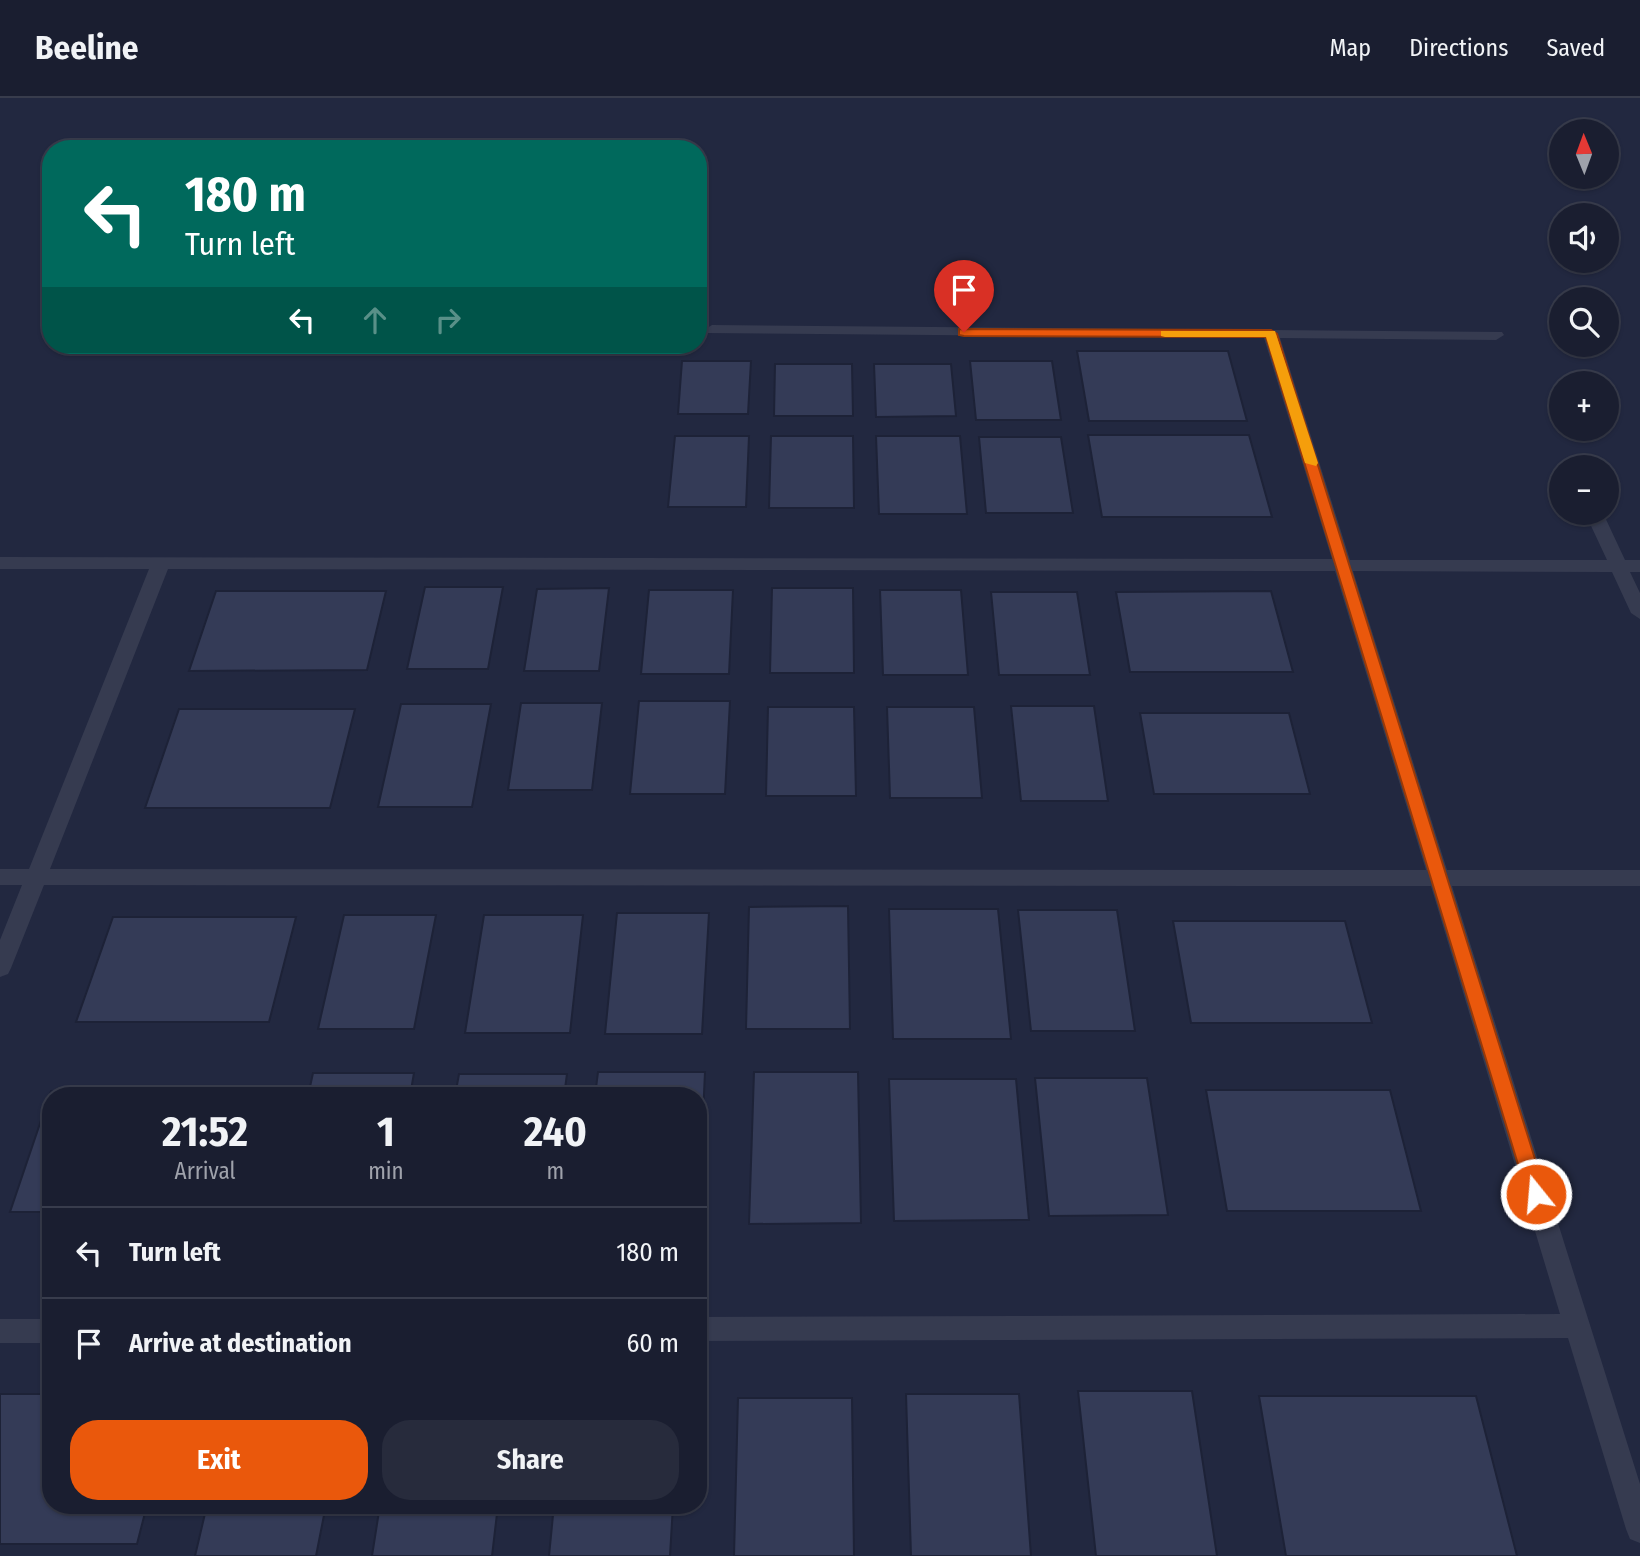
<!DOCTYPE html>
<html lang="en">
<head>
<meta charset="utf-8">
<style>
  :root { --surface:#1a1e30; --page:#272b3c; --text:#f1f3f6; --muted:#9fa2ab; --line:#383c4c; --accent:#ea580c }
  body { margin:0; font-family:"Fira Sans Condensed",sans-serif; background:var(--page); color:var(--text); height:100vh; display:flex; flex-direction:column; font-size:26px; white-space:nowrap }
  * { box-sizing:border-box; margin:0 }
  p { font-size:23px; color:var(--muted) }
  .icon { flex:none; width:38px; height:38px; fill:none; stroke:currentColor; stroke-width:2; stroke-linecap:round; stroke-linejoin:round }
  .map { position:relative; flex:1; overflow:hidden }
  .panel { position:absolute; left:42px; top:989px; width:665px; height:427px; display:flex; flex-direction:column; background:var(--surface); border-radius:28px; box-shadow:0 2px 5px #0004,0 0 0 2px var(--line) }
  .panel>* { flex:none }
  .guide { position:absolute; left:42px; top:42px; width:665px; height:214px; border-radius:28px; box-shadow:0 2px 5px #0004,0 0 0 2px var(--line); background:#00695c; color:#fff; overflow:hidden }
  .needle { width:46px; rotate:359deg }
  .buttons { position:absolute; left:1549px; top:21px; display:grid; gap:14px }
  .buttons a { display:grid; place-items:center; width:70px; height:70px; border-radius:50%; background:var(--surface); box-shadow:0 2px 5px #0004,0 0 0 2px var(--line); font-size:35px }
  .pin { position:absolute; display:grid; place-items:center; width:60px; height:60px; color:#fff; margin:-72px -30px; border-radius:50% 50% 50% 0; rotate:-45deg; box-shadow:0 0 7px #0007 }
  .pin .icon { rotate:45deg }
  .me { position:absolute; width:77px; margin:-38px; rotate:343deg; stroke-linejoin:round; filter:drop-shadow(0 0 5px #0008) }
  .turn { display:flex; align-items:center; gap:24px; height:147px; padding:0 28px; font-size:32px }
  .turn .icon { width:91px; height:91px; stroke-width:2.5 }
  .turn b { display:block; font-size:49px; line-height:60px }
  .lanes { display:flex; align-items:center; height:66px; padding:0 28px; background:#0003; justify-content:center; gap:35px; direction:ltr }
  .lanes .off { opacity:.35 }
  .eta { display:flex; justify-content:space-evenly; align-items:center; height:119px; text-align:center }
  .eta b { font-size:42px; font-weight:700; line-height:49px }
  .action { display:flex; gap:14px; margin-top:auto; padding:14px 28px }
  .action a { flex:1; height:80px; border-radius:28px; background:var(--accent); color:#fff; font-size:28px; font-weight:700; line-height:80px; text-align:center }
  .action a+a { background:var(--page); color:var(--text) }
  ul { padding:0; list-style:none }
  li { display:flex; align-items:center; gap:21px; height:91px; padding:0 28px; border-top:2px solid var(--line) }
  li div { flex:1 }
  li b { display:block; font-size:26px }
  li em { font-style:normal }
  header { display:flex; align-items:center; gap:42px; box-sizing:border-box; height:98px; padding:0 35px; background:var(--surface); border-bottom:2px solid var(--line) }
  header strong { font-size:33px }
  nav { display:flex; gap:38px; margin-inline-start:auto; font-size:24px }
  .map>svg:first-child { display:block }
  .building { fill:#343b57; stroke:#1d2237; stroke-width:2 }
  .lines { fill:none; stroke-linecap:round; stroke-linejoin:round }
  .street { fill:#363b50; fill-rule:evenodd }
  .route { fill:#ea580c; stroke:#983908; stroke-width:2 }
  .slow { fill:#f59e0b }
</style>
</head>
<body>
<header>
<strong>Beeline</strong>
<nav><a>Map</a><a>Directions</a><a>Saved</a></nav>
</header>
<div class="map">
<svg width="1640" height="1458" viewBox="0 0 1640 1458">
  <rect width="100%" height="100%" fill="#222840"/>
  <g class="building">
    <path d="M1077 253H1228L1247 323H1089Z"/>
    <path d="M682 263H751L748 316H678Z"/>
    <path d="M970 263H1052L1061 322H976Z"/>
    <path d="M775 266H852L853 318H774Z"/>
    <path d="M874 266H951L956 318 876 319Z"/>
    <path d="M1088 337H1249L1272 419H1102Z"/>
    <path d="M675 338H749L746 409H668Z"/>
    <path d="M771 338H853L854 410H769Z"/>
    <path d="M876 338H960L967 416H879Z"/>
    <path d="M979 339H1061L1073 415H986Z"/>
    <path d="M425 489H503L488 571H407Z"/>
    <path d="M609 490 599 573H524L537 491Z"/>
    <path d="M772 490H853L854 575H770Z"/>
    <path d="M649 492H733L729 576H641Z"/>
    <path d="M880 492H961L968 577H883Z"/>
    <path d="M216 493H386L367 572 189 573Z"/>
    <path d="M1271 493 1293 574H1130L1116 494Z"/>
    <path d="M991 494H1077L1090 577H999Z"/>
    <path d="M639 603H730L725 696H630Z"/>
    <path d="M521 605H602L592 692H508Z"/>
    <path d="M401 606H491L472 709H378Z"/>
    <path d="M1011 608H1094L1108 703H1021Z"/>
    <path d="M768 609H854L856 698H766Z"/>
    <path d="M887 609H974L982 700H890Z"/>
    <path d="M179 611H355L330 710H145Z"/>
    <path d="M1140 615H1289L1310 696H1154Z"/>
    <path d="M848 808 850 931H746L749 809Z"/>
    <path d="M889 811H998L1011 941H893Z"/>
    <path d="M1018 812H1117L1135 933H1031Z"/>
    <path d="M617 815H709L702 936H605Z"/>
    <path d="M344 817H436L414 931H318Z"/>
    <path d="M484 817H583L570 935H465Z"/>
    <path d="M113 819H296L269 924H76Z"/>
    <path d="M1173 823H1345L1372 925H1191Z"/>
    <path d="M598 974H705L699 1105 698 998H595Z"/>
    <path d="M754 974H858L861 1125 749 1126Z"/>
    <path d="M313 975H414L410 998H308Z"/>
    <path d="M459 976H567L564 998H455Z"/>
    <path d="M1035 980H1147L1168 1117 1049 1118Z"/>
    <path d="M889 981H1016L1029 1122 894 1123Z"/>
    <path d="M1206 992H1390L1421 1113H1227Z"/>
    <path d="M51 993H253L252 998H51V1114H10Z"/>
    <path d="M1078 1293H1192L1217 1458H1096Z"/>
    <path d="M0 1296H51V1407H147L137 1446H0Z"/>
    <path d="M906 1296H1019L1031 1458H911Z"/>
    <path d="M1259 1298H1476L1517 1458H1286Z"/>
    <path d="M738 1300H852L854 1458H734Z"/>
    <path d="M207 1407H326L316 1458H195Z"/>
    <path d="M380 1407H498L492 1458H372Z"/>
    <path d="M554 1407H673L670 1458H549Z"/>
  </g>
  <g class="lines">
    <g class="street">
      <path d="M712 227 1502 234 1504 237 1496 242 1280 240 1350 462H1607L1585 415H1603L1625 462H1640V474H1630L1640 495V521L1631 515 1612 474 1353 473 1447 772H1640V788H1452L1640 1386V1445L1630 1441 1626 1431 1568 1240 698 1243V1219L1560 1216 1431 788 44 787 11 870 8 876 0 879V842L22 787H0V771H29L149 471H0V459L1332 461 1264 240 706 235 704 232ZM168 471 1335 473 1426 772 50 771Z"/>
      <rect x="0" y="1221" width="51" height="24"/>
    </g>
  </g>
  <path class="route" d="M959 231 1271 232 1277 236 1546 1096 1543 1102 1536 1104 1530 1102 1527 1096 1266 239 964 238 959 237Z"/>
  <path class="slow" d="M1161 233H1275L1318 365 1316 368 1305 365 1266 239H1165L1161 238Z"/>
</svg>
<div class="buttons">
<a><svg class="needle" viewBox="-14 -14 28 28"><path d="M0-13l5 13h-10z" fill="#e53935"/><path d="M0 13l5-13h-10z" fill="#9fa2ab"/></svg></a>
<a><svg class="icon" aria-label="sound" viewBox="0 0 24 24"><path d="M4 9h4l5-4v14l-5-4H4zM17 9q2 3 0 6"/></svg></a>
<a><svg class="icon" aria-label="search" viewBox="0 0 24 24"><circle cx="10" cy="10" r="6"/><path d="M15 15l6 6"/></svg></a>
<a>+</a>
<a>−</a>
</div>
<div class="pin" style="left:964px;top:234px;background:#d93025"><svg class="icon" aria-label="arrive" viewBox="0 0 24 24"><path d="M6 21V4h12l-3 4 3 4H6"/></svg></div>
<svg class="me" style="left:1536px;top:1096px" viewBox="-20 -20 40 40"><circle r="17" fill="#ea580c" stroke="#fff" stroke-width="3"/><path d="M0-11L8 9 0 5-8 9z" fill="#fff"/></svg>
<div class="guide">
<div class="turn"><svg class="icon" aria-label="left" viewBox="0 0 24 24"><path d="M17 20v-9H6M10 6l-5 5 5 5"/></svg><div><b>180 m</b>Turn left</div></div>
<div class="lanes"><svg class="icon" aria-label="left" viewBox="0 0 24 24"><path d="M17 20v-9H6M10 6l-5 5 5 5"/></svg><svg class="icon off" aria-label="ahead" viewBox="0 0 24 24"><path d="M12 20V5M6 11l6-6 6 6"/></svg><svg class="icon off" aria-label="right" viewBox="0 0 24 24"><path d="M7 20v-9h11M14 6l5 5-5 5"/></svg></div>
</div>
<section class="panel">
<div class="eta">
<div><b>21:52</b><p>Arrival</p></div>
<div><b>1</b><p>min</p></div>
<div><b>240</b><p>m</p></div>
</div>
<ul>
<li><svg class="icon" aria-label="left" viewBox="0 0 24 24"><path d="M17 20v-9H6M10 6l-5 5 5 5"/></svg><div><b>Turn left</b></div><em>180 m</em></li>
<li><svg class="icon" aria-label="arrive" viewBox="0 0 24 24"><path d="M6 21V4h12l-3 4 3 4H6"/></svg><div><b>Arrive at destination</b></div><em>60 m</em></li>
</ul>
<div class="action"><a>Exit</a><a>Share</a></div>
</section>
</div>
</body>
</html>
